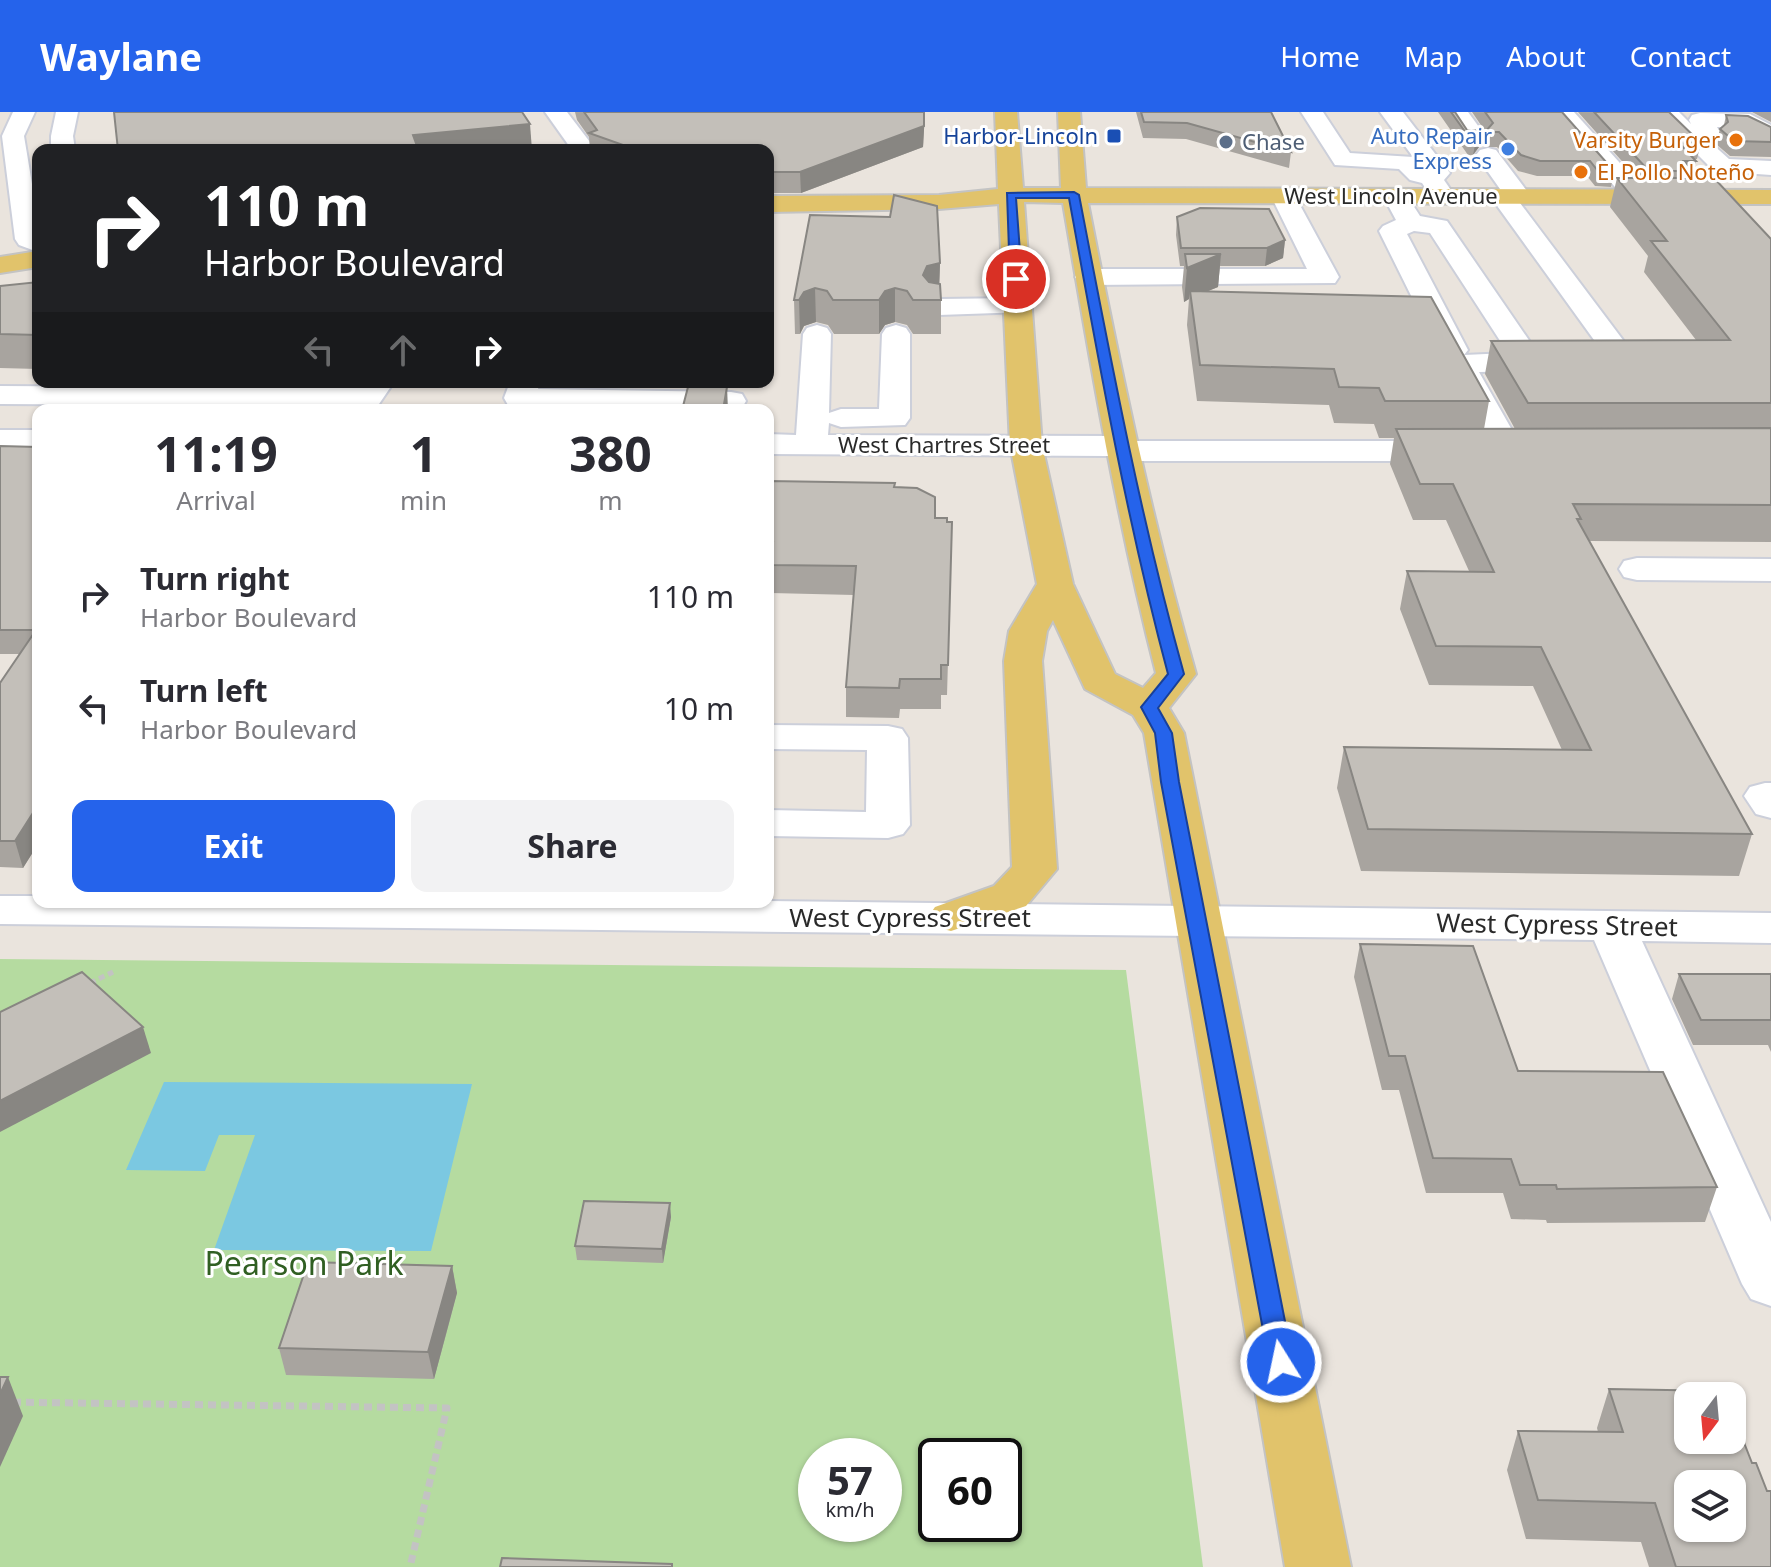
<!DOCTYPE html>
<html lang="en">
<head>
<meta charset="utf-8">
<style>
  :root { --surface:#fff; --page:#f2f2f3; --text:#2b2b33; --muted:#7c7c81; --accent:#2563eb }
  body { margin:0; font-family:"Noto Sans",sans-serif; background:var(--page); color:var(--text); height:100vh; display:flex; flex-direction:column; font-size:30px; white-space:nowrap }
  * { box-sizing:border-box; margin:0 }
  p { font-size:26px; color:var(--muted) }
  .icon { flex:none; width:44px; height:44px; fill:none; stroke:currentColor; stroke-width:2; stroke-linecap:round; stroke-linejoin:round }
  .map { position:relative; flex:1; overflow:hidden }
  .side { position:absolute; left:32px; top:292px; width:742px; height:504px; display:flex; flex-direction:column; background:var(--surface); border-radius:16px; box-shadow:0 2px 6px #0004 }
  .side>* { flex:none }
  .top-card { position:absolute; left:32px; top:32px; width:742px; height:244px; border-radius:16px; box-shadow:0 2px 6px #0004; background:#202124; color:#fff; overflow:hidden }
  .needle { width:52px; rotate:196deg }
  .fabs { position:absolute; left:1674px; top:1270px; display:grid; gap:16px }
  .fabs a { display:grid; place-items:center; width:72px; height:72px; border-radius:16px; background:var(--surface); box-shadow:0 2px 6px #0004; font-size:40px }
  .speed { position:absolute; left:798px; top:1326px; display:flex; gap:16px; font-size:40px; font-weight:700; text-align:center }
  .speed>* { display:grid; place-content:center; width:104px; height:104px; border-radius:50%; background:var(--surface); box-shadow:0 2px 6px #0004; line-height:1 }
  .speed small { font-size:20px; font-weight:400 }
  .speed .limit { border:4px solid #111; border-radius:12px; background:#fff; color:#111 }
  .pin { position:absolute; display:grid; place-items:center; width:68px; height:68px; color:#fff; margin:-34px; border:4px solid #fff; border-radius:50%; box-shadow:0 2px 8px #0007 }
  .me { position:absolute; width:88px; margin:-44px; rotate:350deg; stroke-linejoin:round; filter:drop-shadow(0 0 6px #0008) }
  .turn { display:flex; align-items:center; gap:28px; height:168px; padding:0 40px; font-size:36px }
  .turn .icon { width:104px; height:104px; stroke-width:2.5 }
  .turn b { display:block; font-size:56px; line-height:68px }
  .lanes { display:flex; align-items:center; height:76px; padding:0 40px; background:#0003; justify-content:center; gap:40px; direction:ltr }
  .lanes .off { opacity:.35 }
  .eta { display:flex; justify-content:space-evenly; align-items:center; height:136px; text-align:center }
  .eta b { font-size:48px; font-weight:700; line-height:56px }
  .primary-button { display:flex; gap:16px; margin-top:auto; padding:16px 40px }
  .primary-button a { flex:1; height:92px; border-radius:16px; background:var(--accent); color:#fff; font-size:32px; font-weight:700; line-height:92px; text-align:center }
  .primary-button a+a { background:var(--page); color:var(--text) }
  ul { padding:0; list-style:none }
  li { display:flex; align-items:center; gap:24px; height:112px; padding:0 40px }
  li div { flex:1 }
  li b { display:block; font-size:30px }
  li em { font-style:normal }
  header { display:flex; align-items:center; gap:48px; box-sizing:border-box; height:112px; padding:0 40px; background:var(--accent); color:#fff }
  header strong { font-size:38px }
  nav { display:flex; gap:44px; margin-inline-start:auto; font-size:28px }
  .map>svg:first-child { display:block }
  .green { fill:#b5dba0; fill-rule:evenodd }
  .water { fill:#7bc8e1 }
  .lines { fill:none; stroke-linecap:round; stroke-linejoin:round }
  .minor-casing { stroke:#cccfda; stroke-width:4 }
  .major-casing { stroke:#c3c3c3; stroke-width:4 }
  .path-far1 { stroke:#c3c3c3; stroke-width:5; stroke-dasharray:6 4; stroke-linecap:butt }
  .path { stroke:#c3c3c3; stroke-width:7; stroke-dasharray:8 5; stroke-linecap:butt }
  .minor { fill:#fff; fill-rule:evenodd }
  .major { fill:#e1c36b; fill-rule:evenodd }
  .wall { fill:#a8a49f }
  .shaded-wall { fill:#888682 }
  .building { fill:#c3bfb9; stroke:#888682; stroke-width:2; fill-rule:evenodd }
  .route { fill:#2563eb; stroke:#184099; stroke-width:2 }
  .transit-dot { fill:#1a4fb4; stroke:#fff; stroke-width:3 }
  .food-dot { fill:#e8710a; stroke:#fff; stroke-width:3 }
  .service-dot { fill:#5c6f8a; stroke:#fff; stroke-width:3 }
  .shop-dot { fill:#3f7fe0; stroke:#fff; stroke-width:3 }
  .labels { text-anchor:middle; stroke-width:6; stroke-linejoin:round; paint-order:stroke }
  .far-transit-label { font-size:22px; fill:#164399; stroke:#fff; text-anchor:end }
  .far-shop-label { font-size:22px; fill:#366cbe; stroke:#fff; text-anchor:end }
  .far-food-label { font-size:22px; fill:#c56008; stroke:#fff; text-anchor:end }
  .far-service-label { font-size:22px; fill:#4e5e75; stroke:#fff; text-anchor:start }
  .far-street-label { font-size:22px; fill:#2a2a2a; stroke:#fff }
  .street-label { font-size:26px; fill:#2a2a2a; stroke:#fff }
  .near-park-label { font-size:32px; fill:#305f22; stroke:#fff }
</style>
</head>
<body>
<header>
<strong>Waylane</strong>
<nav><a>Home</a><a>Map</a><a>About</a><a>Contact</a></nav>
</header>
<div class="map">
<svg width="1771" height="1455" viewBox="0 0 1771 1455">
  <rect width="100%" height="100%" fill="#eae4dd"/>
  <path class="green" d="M0 847 1126 858 1203 1455H0ZM816 1344H884V1412H816ZM936 1344H1004V1412H936Z"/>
  <path class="water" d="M164 970 472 972 431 1139 214 1138 255 1023H219L205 1059 126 1058Z"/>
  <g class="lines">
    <g class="minor-casing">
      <g id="minor">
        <path d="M13 0H35L24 24 38 108V140L19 133 15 127 2 24Z"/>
        <path d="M56 0H78L73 24 75 38H51V24Z"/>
        <path d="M545 0H567L596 38H572Z"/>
        <path d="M1301 0H1323L1350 41 1413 45 1380 0H1403L1450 61 1444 68 1455 84 1452 89H1434L1422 71 1410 68 1399 57 1335 53Z"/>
        <path d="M1446 0H1468L1487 26 1483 31H1467Z"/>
        <path d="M1554 0H1574L1646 80 1649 85 1646 90H1628L1556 7Z"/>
        <path d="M1655 0H1679L1691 12 1689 8 1692 3 1700 1 1750 2 1771 13V31L1745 16 1717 15 1722 23 1719 28 1710 30 1729 47 1771 49V63L1714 59Z"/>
        <path d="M1488 36 1496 38 1527 79 1530 84 1520 91 1638 248 1633 254 1623 257 1479 260 1524 339 1519 346 1508 349 1497 346 1492 339 1445 252 1449 246 1443 244 1438 238 1379 119 1383 114 1396 108 1383 84 1386 79H1404L1420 104 1447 109 1537 240 1602 239 1490 84 1493 79 1500 77 1476 43 1480 38ZM1414 119 1430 121 1508 241 1464 243 1468 238 1407 122Z"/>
        <path d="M1283 77 1292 79 1295 84 1339 165 1335 171 1089 173 1079 171 1075 165 1079 159 1089 157H1307L1271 84 1274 79Z"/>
        <path d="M1018 186 1028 188 1032 194 1028 200 939 203 929 201 925 195 929 189 939 187Z"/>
        <path d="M817 213 827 216 831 222 829 301 841 297H879L882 222 886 216 896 213 906 216 910 222V306L905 313 841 315 829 311 828 323 1120 324 1133 329H1453L1464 332 1469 339 1464 346 1453 349H1121L1108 344 768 342V322L796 323 803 222 807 216Z"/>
        <path d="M363 270H394L379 292 368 294 0 292V274L359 276Z"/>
        <path d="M510 270H540L538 277 731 280 742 282 746 289 742 296 732 298 519 295 508 293 504 286Z"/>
        <rect x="0" y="318" width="38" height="20"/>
        <path d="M1637 446 1771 447V469L1637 468 1624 465 1619 457 1624 449Z"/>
        <path d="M768 613 888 614 902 617 908 626 910 713 903 722 888 726 768 724V698L866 700 867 638 768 637Z"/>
        <path d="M1765 671H1771V706L1756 702 1744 684 1750 675Z"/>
        <path d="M0 784H38V790L768 789 1771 801V831L1642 829 1771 1110V1194L1751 1187 1742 1172 1594 828 0 812Z"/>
      </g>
    </g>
    <g class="major-casing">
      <g id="major">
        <path d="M995 0H1017L1023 76H1061L1058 0H1080L1086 76 1771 78V92L1088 91C1119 249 1151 406 1196 562L1169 596 1184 621 1351 1455H1285L1144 621 1133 603 1085 577 1053 508 1047 519 1042 549 1057 757 1026 794 951 819 935 815 928 805 935 795 994 774 1012 755 1004 549 1009 519 1037 472 1010 333 999 92 939 97 768 100V84L939 83 998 77ZM1024 90 1063 91C1090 249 1116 405 1156 561L1143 576 1115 562 1073 472 1042 333Z"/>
        <path d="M38 139V155L0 161V145Z"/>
      </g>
    </g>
    <path class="path-far1" d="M90 871 113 860"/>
    <path class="path" d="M0 1290 447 1296 410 1455"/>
    <use href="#minor" class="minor"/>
    <use href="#major" class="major"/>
  </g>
  <g class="wall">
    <path d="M575 0H925L923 35 801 81H768V38H590L589 25 577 8Z"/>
    <path d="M1136 0H1271L1291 40 1289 56 1186 27 1143 26Z"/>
    <path d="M1438 0H1455L1467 18 1485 19 1472 0H1562L1614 59 1611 75 1595 74 1587 64H1537L1518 59 1497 35H1479L1473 43H1468Z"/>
    <path d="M1578 0H1669L1701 31 1697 47H1694L1696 49 1691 66 1771 127V430L1589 429 1752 722 1739 764 1361 759 1337 676 1344 635 1562 638 1533 574 1429 573 1400 497 1407 459H1469L1446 408H1413L1390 352 1394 326H1379L1374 312 1334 311 1329 293 1197 289 1187 213 1189 187 1184 190 1182 175 1184 154H1180L1176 123 1177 105 1285 128 1283 146 1265 154H1220L1218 175 1208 179 1489 289 1484 317H1515L1485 262 1491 229 1696 228 1644 160 1648 144 1610 95 1617 66H1637Z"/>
    <path d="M1752 0H1771V10Z"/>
    <path d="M1726 3 1771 15V45L1730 44 1716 32 1720 17 1724 13Z"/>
    <path d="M810 103 940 151 939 172 941 188V222H913L907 213 895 210 885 213 879 222H834L828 213 816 210 804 214 800 222H795L794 188Z"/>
    <path d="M38 170V257L0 256V174Z"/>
    <path d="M0 334 38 335V732L23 756 0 755V571L20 542H0Z"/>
    <path d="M768 369 895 375 935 406 952 410 947 583H941V597H900L899 606 846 605V575L854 483 771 481 770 458H768Z"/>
    <path d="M1360 832 1518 959 1717 1075 1705 1110 1547 1111 1546 1108 1511 1107 1503 1081H1426L1399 978H1382L1354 865Z"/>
    <path d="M1679 862H1771V940L1768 933H1693L1672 887Z"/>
    <path d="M671 1105 663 1151 577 1148 575 1134Z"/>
    <path d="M452 1154 457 1181 434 1267 286 1263 279 1236Z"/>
    <path d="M1609 1277 1771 1455H1649L1641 1430 1526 1427 1507 1358 1518 1319 1598 1320 1597 1316Z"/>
  </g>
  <g class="shaded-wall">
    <path d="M925 0 923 35 801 81 800 60Z"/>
    <path d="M530 12 532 38H380L413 23Z"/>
    <path d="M1482 20 1479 35 1473 43 1476 28Z"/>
    <path d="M1285 128 1283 146 1265 154 1267 136Z"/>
    <path d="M1221 142 1218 175 1191 186 1190 179 1189 187 1184 190 1187 156Z"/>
    <path d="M940 151 939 184 923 163 927 154Z"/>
    <path d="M815 176 816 210 804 214 800 222 799 188 804 180Z"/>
    <path d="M895 176V210L885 213 879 222V188L885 179Z"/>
    <path d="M727 275 728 298H723Z"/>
    <path d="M38 693V732L23 756 15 729Z"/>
    <path d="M143 915 151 941 0 1020V989Z"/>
    <path d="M670 1091 671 1105 663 1151 662 1137Z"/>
    <path d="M452 1154 457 1181 434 1267 428 1240Z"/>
    <path d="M8 1265 23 1304 0 1355V1282Z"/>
  </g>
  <g class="building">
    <path d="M114 0H522L530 12 413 23 417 34 380 38H118Z"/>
    <path d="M584 0H924V14L800 60H768V38H637L589 21 597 18Z"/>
    <path d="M1141 0H1271L1291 40 1187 11 1144 10Z"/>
    <path d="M1451 0H1455L1467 18 1486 19 1493 11 1485 0H1562L1614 59H1598L1590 49H1540L1521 43 1499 20H1482L1476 28H1471Z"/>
    <path d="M1594 0H1669L1701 31H1679L1696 49H1684L1693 59H1649Z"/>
    <path d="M1726 3 1748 4 1771 15V30L1734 29 1720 17 1728 10Z"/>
    <path d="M1617 66H1714L1771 127V291H1528L1491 229 1730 228 1651 129H1667Z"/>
    <path d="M894 83 937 94 940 151 927 154 923 163 929 170 940 172 941 188H913L907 179 895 176 885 179 879 188H833L827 179 815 176 804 180 799 188H794L810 103 890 105Z"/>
    <path d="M1200 96 1269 97 1285 128 1267 136H1181L1177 105Z"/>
    <path d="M1185 142H1221L1187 156Z"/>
    <path d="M38 170V223L0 222V174Z"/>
    <path d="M1190 179 1431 185 1489 289H1385L1379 276 1339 275 1334 257 1200 253Z"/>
    <path d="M688 275H727L723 298H682Z"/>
    <path d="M1771 316V393L1573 392 1581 407H1577L1752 722 1368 717 1344 635 1591 638 1541 535 1436 534 1407 459 1494 460 1453 372H1420L1396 317Z"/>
    <path d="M0 334 38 335V693L15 729H0V571L36 518H0Z"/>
    <path d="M768 369 895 371 894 375 917 376 935 385V406H947V410H952L948 553H941V567H900L899 576 846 575 856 454 770 453 773 430H768Z"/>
    <path d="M1360 832 1473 834 1518 959 1663 960 1717 1075 1557 1077 1556 1073H1520L1511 1047 1433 1046 1405 944H1389Z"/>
    <path d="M82 860 143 915 0 989V900Z"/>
    <path d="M1679 862H1771V908H1701Z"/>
    <path d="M584 1089 670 1091 662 1137 575 1134Z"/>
    <path d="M308 1150 452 1154 428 1240 279 1236Z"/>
    <path d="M0 1265H8L0 1282Z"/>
    <path d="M1609 1277 1724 1279 1726 1284H1688V1328H1732V1300L1752 1351H1756L1767 1379H1771V1455H1676L1655 1391 1538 1388 1518 1319 1623 1320ZM1688 1372H1732V1416H1688Z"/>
    <path d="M502 1446 672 1452V1455H500Z"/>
  </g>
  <path class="route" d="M1007 81 1074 80 1079 83C1110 244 1140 404 1184 562L1158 596 1172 621 1179 670 1293 1250 1290 1257 1281 1260 1272 1257 1269 1250 1161 670 1155 621 1141 595 1168 562C1126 405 1098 246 1069 86H1016L1022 167 1016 171 1010 167Z"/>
  <rect class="transit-dot" x="1106" y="16" width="16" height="16" rx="4"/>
  <g class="food-dot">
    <circle cx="1736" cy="28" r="8"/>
    <circle cx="1581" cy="60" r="8"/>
  </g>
  <circle class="service-dot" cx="1226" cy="30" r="8"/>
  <circle class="shop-dot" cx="1508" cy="37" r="8"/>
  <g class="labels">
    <g class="far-transit-label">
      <text x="1098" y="32">Harbor-Lincoln</text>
    </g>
    <g class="far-shop-label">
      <text x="1492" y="32">Auto Repair<tspan x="1492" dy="25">Express</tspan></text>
    </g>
    <g class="far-food-label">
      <text x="1720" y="36">Varsity Burger</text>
      <text x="1597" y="68" text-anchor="start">El Pollo Noteño</text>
    </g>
    <g class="far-service-label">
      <text x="1242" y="38">Chase</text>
    </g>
    <g class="far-street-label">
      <text x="1391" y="92">West Lincoln Avenue</text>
      <text x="944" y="341">West Chartres Street</text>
    </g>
    <g class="street-label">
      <text x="910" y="815">West Cypress Street</text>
      <text transform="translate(1557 813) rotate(1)" y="9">West Cypress Street</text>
    </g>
    <g class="near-park-label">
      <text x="304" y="1163">Pearson Park</text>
    </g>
  </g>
</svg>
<div class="fabs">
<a><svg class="needle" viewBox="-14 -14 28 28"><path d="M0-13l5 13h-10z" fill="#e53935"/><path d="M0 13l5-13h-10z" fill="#7c7c81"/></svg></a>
<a><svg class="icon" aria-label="layers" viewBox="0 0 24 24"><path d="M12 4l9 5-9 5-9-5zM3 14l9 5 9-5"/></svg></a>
</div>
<div class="speed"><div>57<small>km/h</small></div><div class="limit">60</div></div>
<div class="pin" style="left:1016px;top:167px;background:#d93025"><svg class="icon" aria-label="arrive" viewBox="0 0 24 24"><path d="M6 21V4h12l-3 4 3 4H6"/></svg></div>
<svg class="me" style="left:1281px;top:1250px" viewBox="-20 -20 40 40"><circle r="17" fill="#2563eb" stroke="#fff" stroke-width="3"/><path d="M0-11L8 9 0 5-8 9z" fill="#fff"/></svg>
<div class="top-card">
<div class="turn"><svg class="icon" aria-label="right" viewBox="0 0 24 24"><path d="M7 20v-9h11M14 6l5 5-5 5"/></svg><div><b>110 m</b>Harbor Boulevard</div></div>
<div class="lanes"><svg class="icon off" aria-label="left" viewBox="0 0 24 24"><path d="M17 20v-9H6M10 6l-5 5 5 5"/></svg><svg class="icon off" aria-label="ahead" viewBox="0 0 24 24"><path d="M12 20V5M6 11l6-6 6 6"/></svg><svg class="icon" aria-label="right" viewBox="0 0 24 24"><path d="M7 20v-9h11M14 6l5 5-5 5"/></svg></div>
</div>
<section class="side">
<div class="eta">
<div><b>11:19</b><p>Arrival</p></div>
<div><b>1</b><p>min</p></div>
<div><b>380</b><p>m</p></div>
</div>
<ul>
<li><svg class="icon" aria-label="right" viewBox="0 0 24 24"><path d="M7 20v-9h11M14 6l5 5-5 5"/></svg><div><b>Turn right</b><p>Harbor Boulevard</p></div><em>110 m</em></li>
<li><svg class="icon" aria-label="left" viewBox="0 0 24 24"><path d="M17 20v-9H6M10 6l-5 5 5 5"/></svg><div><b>Turn left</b><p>Harbor Boulevard</p></div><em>10 m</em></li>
</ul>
<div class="primary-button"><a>Exit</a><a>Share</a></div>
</section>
</div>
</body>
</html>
